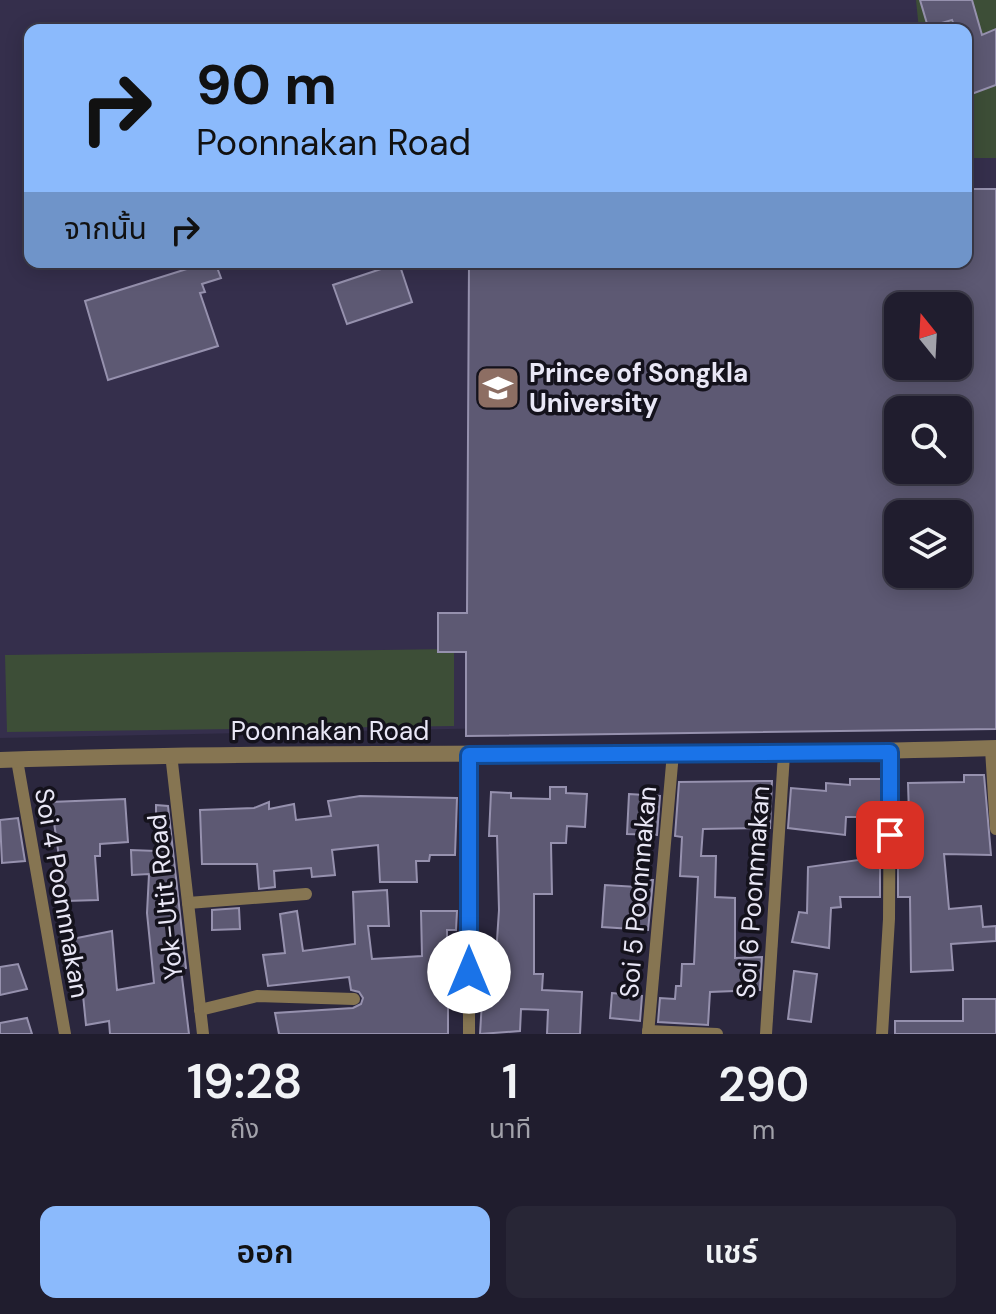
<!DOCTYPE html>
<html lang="th">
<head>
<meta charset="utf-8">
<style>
  :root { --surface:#201d2e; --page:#282636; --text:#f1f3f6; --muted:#a2a2aa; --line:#3d3b4a; --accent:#8bbafc }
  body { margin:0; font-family:"DM Sans","Noto Sans Thai",sans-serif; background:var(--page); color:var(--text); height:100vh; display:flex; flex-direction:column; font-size:30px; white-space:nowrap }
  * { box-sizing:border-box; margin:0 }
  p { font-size:26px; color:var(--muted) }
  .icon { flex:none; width:44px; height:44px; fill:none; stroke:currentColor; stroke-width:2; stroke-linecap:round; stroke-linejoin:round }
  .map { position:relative; height:1034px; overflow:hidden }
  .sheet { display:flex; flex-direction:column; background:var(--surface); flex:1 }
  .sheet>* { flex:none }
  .guide { position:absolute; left:24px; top:24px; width:948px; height:244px; border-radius:16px; box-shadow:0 4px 20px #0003,0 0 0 2px var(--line); background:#8bbafc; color:#111; overflow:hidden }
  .needle { width:52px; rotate:342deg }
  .buttons { position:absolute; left:884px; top:292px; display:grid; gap:16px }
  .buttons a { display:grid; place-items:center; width:88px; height:88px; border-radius:16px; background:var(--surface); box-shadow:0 4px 20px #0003,0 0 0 2px var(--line); font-size:40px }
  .pin { position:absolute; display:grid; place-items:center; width:68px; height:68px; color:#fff; margin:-34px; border-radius:16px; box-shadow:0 4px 12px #0006 }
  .me { position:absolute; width:88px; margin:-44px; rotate:0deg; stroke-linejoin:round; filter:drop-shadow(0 0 6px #0008) }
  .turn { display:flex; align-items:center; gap:28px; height:168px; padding:0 40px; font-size:36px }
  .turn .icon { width:104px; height:104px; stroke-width:2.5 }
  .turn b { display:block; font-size:56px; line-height:68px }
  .then { display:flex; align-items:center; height:76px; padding:0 40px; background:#0003; gap:16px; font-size:30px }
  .eta { display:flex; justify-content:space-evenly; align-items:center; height:136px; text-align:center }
  .eta b { font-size:48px; font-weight:600; line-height:56px }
  .button { display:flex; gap:16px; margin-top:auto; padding:16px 40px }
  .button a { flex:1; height:92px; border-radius:16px; background:var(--accent); color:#111; font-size:32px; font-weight:600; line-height:92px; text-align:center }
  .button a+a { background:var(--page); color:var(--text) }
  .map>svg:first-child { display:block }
  .built { fill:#352f4c; fill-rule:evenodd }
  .green { fill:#3d4e37 }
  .building { fill:#5d5973; stroke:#9691ae; stroke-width:2; fill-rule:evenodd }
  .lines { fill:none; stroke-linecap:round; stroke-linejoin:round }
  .minor { stroke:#867552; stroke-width:12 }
  .tertiary { stroke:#867552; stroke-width:16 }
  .route-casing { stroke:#114b97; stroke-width:20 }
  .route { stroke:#1a73e8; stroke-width:14 }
  .labels { text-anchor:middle; stroke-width:7; stroke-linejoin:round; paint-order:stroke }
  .poi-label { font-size:26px; font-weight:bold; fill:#e9e7f6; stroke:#14121c; text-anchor:start }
  .street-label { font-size:26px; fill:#e9e7f6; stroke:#14121c }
</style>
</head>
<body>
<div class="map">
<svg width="996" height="1034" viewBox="0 0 996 1034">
  <rect width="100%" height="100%" fill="#2b273e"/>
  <path class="built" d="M0 0H996V718L0 738ZM30 30H966V262H30ZM898 306H958V366H898ZM898 410H958V470H898ZM898 514H958V574H898Z"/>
  <g class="green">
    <path d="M916 0H996V158H966V30H919Z"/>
    <path d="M454 649V726L7 732 5 655Z"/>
  </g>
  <g class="building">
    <path d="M920 0H972L982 35 996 29V85L966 96V30H956L952 20 928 27Z"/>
    <path d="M966 189H996V729L466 736V652H438V613H467L469 262H966ZM898 306H958V366H898ZM898 410H958V470H898ZM898 514H958V574H898Z"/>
    <path d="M209 262H215L221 278 202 284 205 292 200 293 218 346 108 380 85 301Z"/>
    <path d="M399 263 412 302 347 324 333 285Z"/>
    <path d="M964 775H984L991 855 944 854 949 909 981 906 983 927 996 926V941L951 944 953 970 911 972 910 897H898V848H910L908 783 964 782Z"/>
    <path d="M850 779H881V817H846L845 835 788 828 791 788 826 791V783L850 785Z"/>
    <path d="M772 781 770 828 703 829 701 856H716L715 897 735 898V958L762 957 760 990 710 992 708 1025 658 1022 660 998 675 999 676 986H681L682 964H694L698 877 680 876 682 837 675 836 679 782Z"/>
    <path d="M550 787H566V793L587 794 585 827 567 826 566 843H551L552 894H534V974H543L542 990 582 992 580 1034H547L548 1010 521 1009 520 1031 480 1034 482 1001H478V987L483 978V955H496L499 910 497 836H489L491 792 511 793V798L550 799Z"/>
    <path d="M629 794 660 796 657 835 627 834Z"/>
    <path d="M360 796 457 798 455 855H430L429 861H416L417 882H380L378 845 332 850 335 875 312 877 311 868 274 871 275 887 259 889 257 864H202L200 810 254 808 269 802V809L294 804 296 820 331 816 328 801Z"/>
    <path d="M125 799 128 842 100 844V856H95L98 900 66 901 63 857H59L51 802Z"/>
    <path d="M156 805 168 806 186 968 181 969 189 1034H110L109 1021 86 1025 81 975 73 976 67 940 112 931 117 990 154 983 147 913 149 874 132 875 131 850 156 851Z"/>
    <path d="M18 818 25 861 2 863 0 820Z"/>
    <path d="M859 848H880V897H840L841 907 831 908 829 948 792 942 799 912 807 913 808 867 859 860Z"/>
    <path d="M639 880H653L648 930 602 927 605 885 638 887Z"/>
    <path d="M387 890 389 926H368L372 959 422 956 421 911H457L456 930H447V987H460V1001H448V1034H279L275 1013 353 1008 361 1004 363 998 359 992 351 990 349 977 268 986 263 955 285 953 280 914 297 911 303 951 355 944 353 892Z"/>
    <path d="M239 908 240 929 212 930V910Z"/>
    <path d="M18 964 27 989 0 995V967Z"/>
    <path d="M794 971 817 974 811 1022 788 1019Z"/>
    <path d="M612 993 642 996 640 1021 610 1018Z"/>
    <path d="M963 999H996V1034H895V1021H963Z"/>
    <path d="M27 1018 32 1034H0V1023Z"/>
  </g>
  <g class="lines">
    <g class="minor">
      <path d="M991 749 996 829"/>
      <path d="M171 754 203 1034"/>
      <path d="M469 755V1034"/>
      <path d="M17 760 65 1034"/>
      <path d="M188 903 306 894"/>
      <path d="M200 1010 257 996 354 999"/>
      <path d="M648 1031 717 1034"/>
      <path d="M648 1034 673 753"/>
      <path d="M766 1034 784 754"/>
      <path d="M882 1034 889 919 890 752"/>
    </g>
    <path class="tertiary" d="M0 760C332 749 664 758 996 748"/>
  </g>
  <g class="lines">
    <g class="route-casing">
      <path id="route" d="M469 972V755L890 752V835"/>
    </g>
    <use href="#route" class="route"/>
  </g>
  <defs>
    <g id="university-square" transform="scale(2.3)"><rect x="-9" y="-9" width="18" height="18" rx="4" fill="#8d6e63" stroke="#14121c"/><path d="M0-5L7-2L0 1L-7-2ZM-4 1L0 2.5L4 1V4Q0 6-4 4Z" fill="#fff"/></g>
  </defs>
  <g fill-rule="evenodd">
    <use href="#university-square" x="498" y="388"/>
  </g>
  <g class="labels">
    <g class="poi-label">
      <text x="529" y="382">Prince of Songkla<tspan x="529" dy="30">University</tspan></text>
    </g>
    <g class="street-label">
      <text x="330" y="740">Poonnakan Road</text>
      <text transform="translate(638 892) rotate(-85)" y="9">Soi 5 Poonnnakan</text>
      <text transform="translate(753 892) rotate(-86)" y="9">Soi 6 Poonnnakan</text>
      <text transform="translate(62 893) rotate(80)" y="9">Soi 4 Poonnnakan</text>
      <text transform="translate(165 897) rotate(-96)" y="9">Yok-Utit Road</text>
    </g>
  </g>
</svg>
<div class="buttons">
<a><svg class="needle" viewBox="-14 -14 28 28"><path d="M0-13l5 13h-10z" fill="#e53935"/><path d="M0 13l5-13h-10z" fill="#a2a2aa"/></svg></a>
<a><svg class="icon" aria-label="search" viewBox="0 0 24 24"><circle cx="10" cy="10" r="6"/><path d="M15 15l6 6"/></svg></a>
<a><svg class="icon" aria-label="layers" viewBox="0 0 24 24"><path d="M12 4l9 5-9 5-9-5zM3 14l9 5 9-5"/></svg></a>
</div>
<div class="pin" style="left:890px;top:835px;background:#d93025"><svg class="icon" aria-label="arrive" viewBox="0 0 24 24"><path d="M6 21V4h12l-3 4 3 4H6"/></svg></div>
<svg class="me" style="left:469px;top:972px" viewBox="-20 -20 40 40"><circle r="19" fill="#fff"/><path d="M0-13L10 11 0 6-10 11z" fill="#1a73e8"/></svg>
<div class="guide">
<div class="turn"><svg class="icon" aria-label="right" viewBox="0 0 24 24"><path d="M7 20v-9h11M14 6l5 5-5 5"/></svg><div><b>90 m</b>Poonnakan Road</div></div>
<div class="then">จากนั้น<svg class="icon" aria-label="right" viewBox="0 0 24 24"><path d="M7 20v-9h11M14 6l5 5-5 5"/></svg></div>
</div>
</div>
<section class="sheet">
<div class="eta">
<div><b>19:28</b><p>ถึง</p></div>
<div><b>1</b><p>นาที</p></div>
<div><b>290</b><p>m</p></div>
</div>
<div class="button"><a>ออก</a><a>แชร์</a></div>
</section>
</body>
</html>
